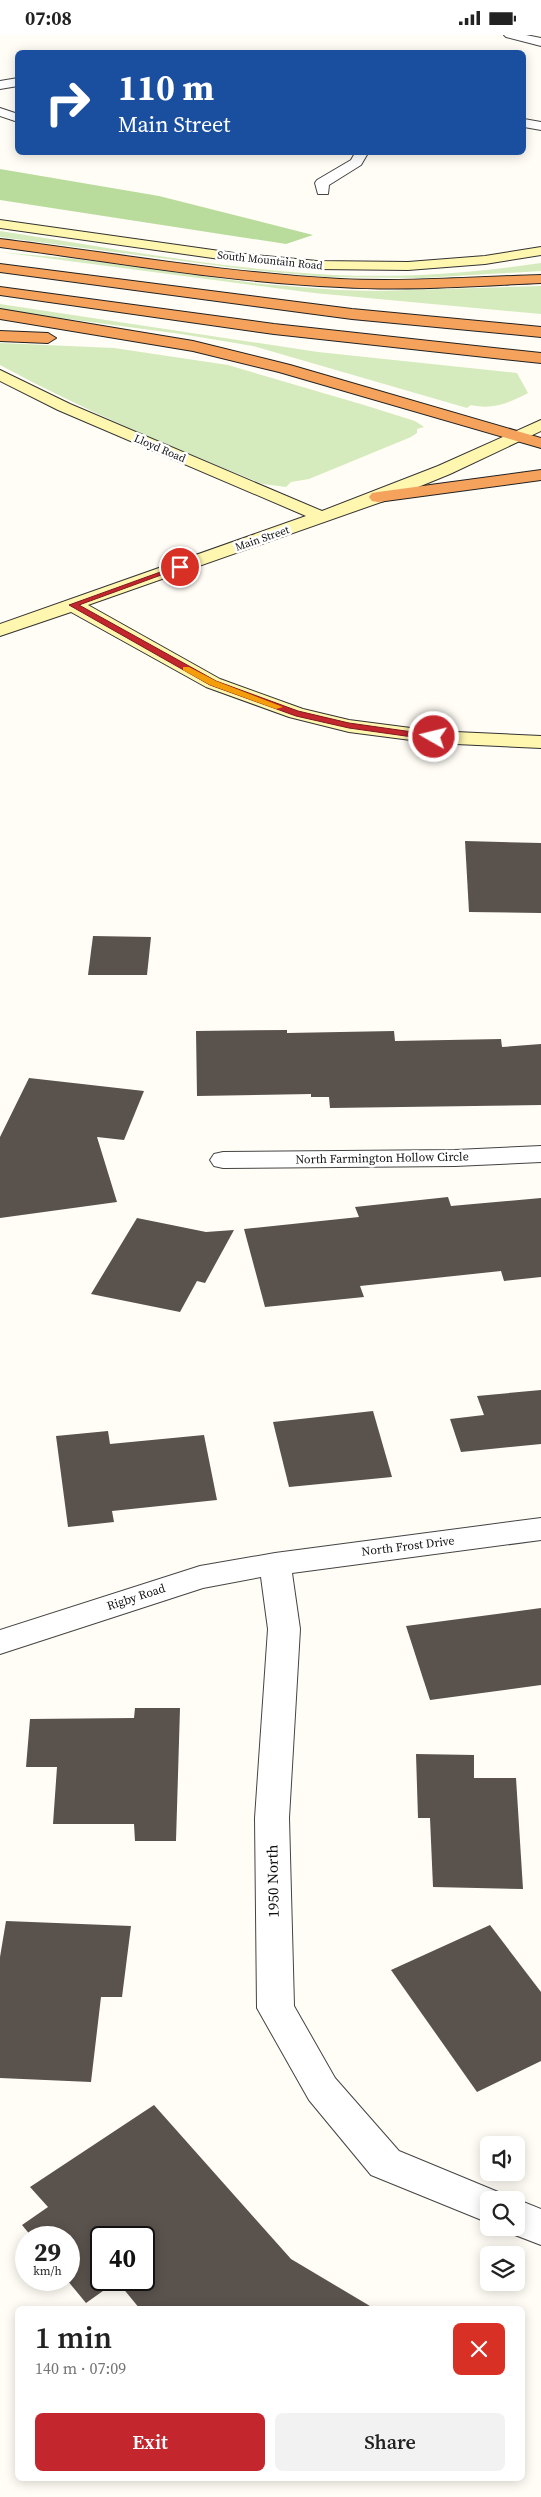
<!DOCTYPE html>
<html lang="en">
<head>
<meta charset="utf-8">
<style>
  :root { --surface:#fff; --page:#f2f2f2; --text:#222; --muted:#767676; --accent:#c4262e }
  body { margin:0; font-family:"Source Serif 4",serif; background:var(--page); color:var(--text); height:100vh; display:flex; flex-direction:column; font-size:19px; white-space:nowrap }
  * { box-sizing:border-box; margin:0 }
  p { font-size:16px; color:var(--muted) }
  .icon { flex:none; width:28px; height:28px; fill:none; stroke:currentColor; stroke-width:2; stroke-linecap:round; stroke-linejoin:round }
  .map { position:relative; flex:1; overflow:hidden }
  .panel { position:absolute; left:15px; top:2271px; width:510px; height:175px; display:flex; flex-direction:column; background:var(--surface); border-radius:8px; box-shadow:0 2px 12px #0003 }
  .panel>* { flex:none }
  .hud { position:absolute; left:15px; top:15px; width:511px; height:105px; border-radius:8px; box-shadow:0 2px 12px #0003; background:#1a4fa0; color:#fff; overflow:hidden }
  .buttons { position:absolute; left:480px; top:2101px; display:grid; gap:10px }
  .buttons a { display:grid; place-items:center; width:45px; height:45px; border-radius:8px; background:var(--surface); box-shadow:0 2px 12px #0003; font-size:25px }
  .speed { position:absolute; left:15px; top:2191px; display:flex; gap:10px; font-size:25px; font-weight:700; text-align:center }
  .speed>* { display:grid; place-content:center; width:65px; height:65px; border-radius:50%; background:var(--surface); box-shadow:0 2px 12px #0003; line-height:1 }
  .speed small { font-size:12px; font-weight:400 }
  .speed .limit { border:2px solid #111; border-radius:8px; background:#fff; color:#111 }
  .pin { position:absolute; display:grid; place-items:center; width:42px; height:42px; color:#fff; margin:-21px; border:2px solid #fff; border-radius:50%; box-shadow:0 1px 5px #0007 }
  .me { position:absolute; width:55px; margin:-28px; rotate:278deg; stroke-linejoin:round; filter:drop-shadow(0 0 4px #0008) }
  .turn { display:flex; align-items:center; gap:18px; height:105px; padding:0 20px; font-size:22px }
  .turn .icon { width:65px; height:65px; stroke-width:2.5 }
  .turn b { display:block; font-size:35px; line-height:42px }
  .round { display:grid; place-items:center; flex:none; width:52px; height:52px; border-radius:8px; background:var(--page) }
  .head { display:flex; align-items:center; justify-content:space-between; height:85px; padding:0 20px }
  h1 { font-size:30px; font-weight:600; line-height:38px }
  .primary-button { display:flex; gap:10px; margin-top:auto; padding:10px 20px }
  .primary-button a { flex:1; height:58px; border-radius:8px; background:var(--accent); color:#fff; font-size:20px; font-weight:600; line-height:58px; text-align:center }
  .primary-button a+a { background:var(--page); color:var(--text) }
  .status { display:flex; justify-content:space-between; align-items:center; height:35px; padding:0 25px; background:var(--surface); direction:ltr }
  .status svg { height:14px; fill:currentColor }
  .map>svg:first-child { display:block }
  .green { fill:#d5ebbd }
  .forest { fill:#b9dc9c }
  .building { fill:#5a524d; fill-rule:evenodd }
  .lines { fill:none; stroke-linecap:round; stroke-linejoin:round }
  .street-casing { stroke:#444; stroke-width:2 }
  .secondary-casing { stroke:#333; stroke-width:2 }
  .highway-casing { stroke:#222; stroke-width:2 }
  .street { fill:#fff; fill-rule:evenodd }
  .secondary { fill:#fff6b0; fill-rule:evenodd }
  .highway { fill:#f5a25d; fill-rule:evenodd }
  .route { fill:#c4262e; stroke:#7f191e }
  .slow { fill:#f59e0b }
  .labels { text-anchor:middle; stroke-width:5; stroke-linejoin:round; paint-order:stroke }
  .far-street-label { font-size:11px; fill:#111; stroke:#fff }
  .street-label { font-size:12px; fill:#111; stroke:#fff }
  .near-street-label { font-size:15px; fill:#111; stroke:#fff }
</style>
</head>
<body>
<div class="status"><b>07:08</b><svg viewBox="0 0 49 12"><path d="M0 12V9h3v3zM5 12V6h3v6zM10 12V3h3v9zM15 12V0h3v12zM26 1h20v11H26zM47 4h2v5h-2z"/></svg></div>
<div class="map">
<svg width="541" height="2462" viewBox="0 0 541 2462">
  <rect width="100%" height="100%" fill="#fffdf5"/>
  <g class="green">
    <path d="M0 196C111 213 222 234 334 240 403 243 472 238 541 228V236L422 243 325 242 251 235 0 202Z"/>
    <path d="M0 217 76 224 262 249 338 255 377 256 541 251V279L314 258Z"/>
    <path d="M0 269 318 317 517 338 528 358C509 368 493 375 471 370L467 373 253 311 181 299 0 275Z"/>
    <path d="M0 308 114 313 228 330 364 370 415 386 424 392 417 394V398L411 402 309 444 291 447 286 452 263 449C173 413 85 376 0 330Z"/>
  </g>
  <path class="forest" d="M0 134 159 161 313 200 286 209 0 165Z"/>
  <g class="building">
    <path d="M465 806 541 808V878L469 877Z"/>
    <path d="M93 901 151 902 147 940H88Z"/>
    <path d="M287 995V998L394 996 395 1006 501 1004 502 1012 541 1009V1070L330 1073 329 1062H311V1059L197 1061 196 996Z"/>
    <path d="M29 1043 144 1056 124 1105 97 1102 117 1167 0 1183V1102Z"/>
    <path d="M448 1162 451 1171 541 1163V1242L504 1246 501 1236 360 1251 364 1262 265 1272 244 1194 359 1182 355 1172Z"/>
    <path d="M137 1183 206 1197 234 1195 205 1248 197 1246 180 1277 91 1259Z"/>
    <path d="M541 1355V1409L461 1417 450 1384 484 1380 477 1361Z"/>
    <path d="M373 1376 392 1442 289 1452 273 1387Z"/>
    <path d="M108 1396 110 1409 204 1400 217 1465 112 1476 114 1487 68 1492 56 1401Z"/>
    <path d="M541 1573V1650L430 1665 406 1591Z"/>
    <path d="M135 1673H180L176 1806H135L134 1789H53L57 1732H26L30 1684 134 1683Z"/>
    <path d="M416 1719 474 1720V1743H516L523 1854 433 1852 430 1783H418Z"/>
    <path d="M6 1886 131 1891 122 1962H101L91 2047 0 2043V1922Z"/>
    <path d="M490 1890 541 1957V2026L477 2057 391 1935Z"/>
    <path d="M154 2070 291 2224 375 2274H140L117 2246 86 2268 67 2245H69V2202H32L22 2190 48 2172 30 2152ZM101 2202H144V2245H101Z"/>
  </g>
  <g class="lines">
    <g class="street-casing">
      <g id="street">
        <path d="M504 0H526L541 3V11L506 2Z"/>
        <path d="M18 43V51L0 54V46Z"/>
        <path d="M0 73 18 79V87L0 81Z"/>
        <path d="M524 84 541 87V95L524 92Z"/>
        <path d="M355 118H368L361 130 329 150 328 159H318L315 148 317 145 351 125Z"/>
        <path d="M541 1111V1127L455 1131 223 1133 214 1131 210 1125 214 1119 223 1117 455 1115Z"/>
        <path d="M541 1483V1505L292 1538 300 1594 289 1783 294 1971 335 2043 399 2116 503 2159 506 2165H489V2188L371 2140 309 2065 257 1973 255 1783 268 1594 261 1542 203 1553 0 1619V1595L200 1531 275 1518Z"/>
        <path d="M516 2164 541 2174V2210L502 2195 501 2192H516V2165H514Z"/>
      </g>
    </g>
    <g class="secondary-casing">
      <g id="secondary">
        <path d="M0 185 234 218 317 226 408 227 485 221 541 212V220L485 229 408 235 317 234 234 226 0 193Z"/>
        <path d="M0 335 70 369 322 476 438 431 541 385V396L450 439 384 466 88 570 220 644 303 674 349 685 434 696 541 701V713L434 708 349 697 289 682 206 652 71 577 0 601V589L306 481 58 375 0 346Z"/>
      </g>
    </g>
    <g class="highway-casing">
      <g id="highway">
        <path d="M0 204C113 218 226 238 340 244 407 247 474 242 541 240V248C474 251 407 256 340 252 226 247 113 227 0 212Z"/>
        <path d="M0 229 352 274 541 292V302L352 284 0 237Z"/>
        <path d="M0 252 274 289 541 318V328L274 299 0 260Z"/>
        <path d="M0 274 193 306 290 330 541 403V413L279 337 193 316 0 284Z"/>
        <path d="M0 296 48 298 56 303 48 308 0 306Z"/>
        <path d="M541 435V445L378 467 372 466 369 462 372 458 378 457Z"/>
      </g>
    </g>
    <use href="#street" class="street"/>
    <use href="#secondary" class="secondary"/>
    <use href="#highway" class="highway"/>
  </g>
  <path class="route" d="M177 531 183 532 79 570 216 646 298 676 349 688 434 700 439 702 434 705 349 693 296 681 210 650 69 570Z"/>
  <path class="slow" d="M183 632H189L216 646 283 672 276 674 210 650 183 635Z"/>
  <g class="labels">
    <g class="far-street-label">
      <text transform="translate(270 225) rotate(6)" y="4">South Mountain Road</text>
      <text transform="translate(160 413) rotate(23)" y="4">Lloyd Road</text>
      <text transform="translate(262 503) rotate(-19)" y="4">Main Street</text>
    </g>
    <g class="street-label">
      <text transform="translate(382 1123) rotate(-1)" y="4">North Farmington Hollow Circle</text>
      <text transform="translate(408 1511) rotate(-7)" y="4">North Frost Drive</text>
      <text transform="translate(136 1562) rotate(-18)" y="4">Rigby Road</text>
    </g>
    <g class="near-street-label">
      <text transform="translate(273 1846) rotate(-91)" y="5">1950 North</text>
    </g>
  </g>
</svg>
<div class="buttons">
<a><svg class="icon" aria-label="sound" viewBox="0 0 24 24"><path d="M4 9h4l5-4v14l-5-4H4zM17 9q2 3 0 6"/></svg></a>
<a><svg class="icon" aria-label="search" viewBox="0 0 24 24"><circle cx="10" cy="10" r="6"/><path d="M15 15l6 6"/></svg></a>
<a><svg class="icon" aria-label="layers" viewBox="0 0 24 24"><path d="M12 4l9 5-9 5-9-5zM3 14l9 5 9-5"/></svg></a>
</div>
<div class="speed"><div>29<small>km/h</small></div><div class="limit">40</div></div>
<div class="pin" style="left:180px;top:532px;background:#d93025"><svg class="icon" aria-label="arrive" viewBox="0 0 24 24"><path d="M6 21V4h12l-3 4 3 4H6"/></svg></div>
<svg class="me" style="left:434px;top:702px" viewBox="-20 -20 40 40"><circle r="17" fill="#c4262e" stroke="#fff" stroke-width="3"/><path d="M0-11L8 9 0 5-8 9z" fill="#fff"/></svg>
<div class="hud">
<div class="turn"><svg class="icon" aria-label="right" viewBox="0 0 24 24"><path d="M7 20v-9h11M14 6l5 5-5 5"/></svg><div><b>110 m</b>Main Street</div></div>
</div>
<section class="panel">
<div class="head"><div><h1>1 min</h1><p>140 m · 07:09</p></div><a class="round" style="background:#d93025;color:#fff"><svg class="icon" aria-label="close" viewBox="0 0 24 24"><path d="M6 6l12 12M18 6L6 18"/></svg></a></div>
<div class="primary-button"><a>Exit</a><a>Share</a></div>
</section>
</div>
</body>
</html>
